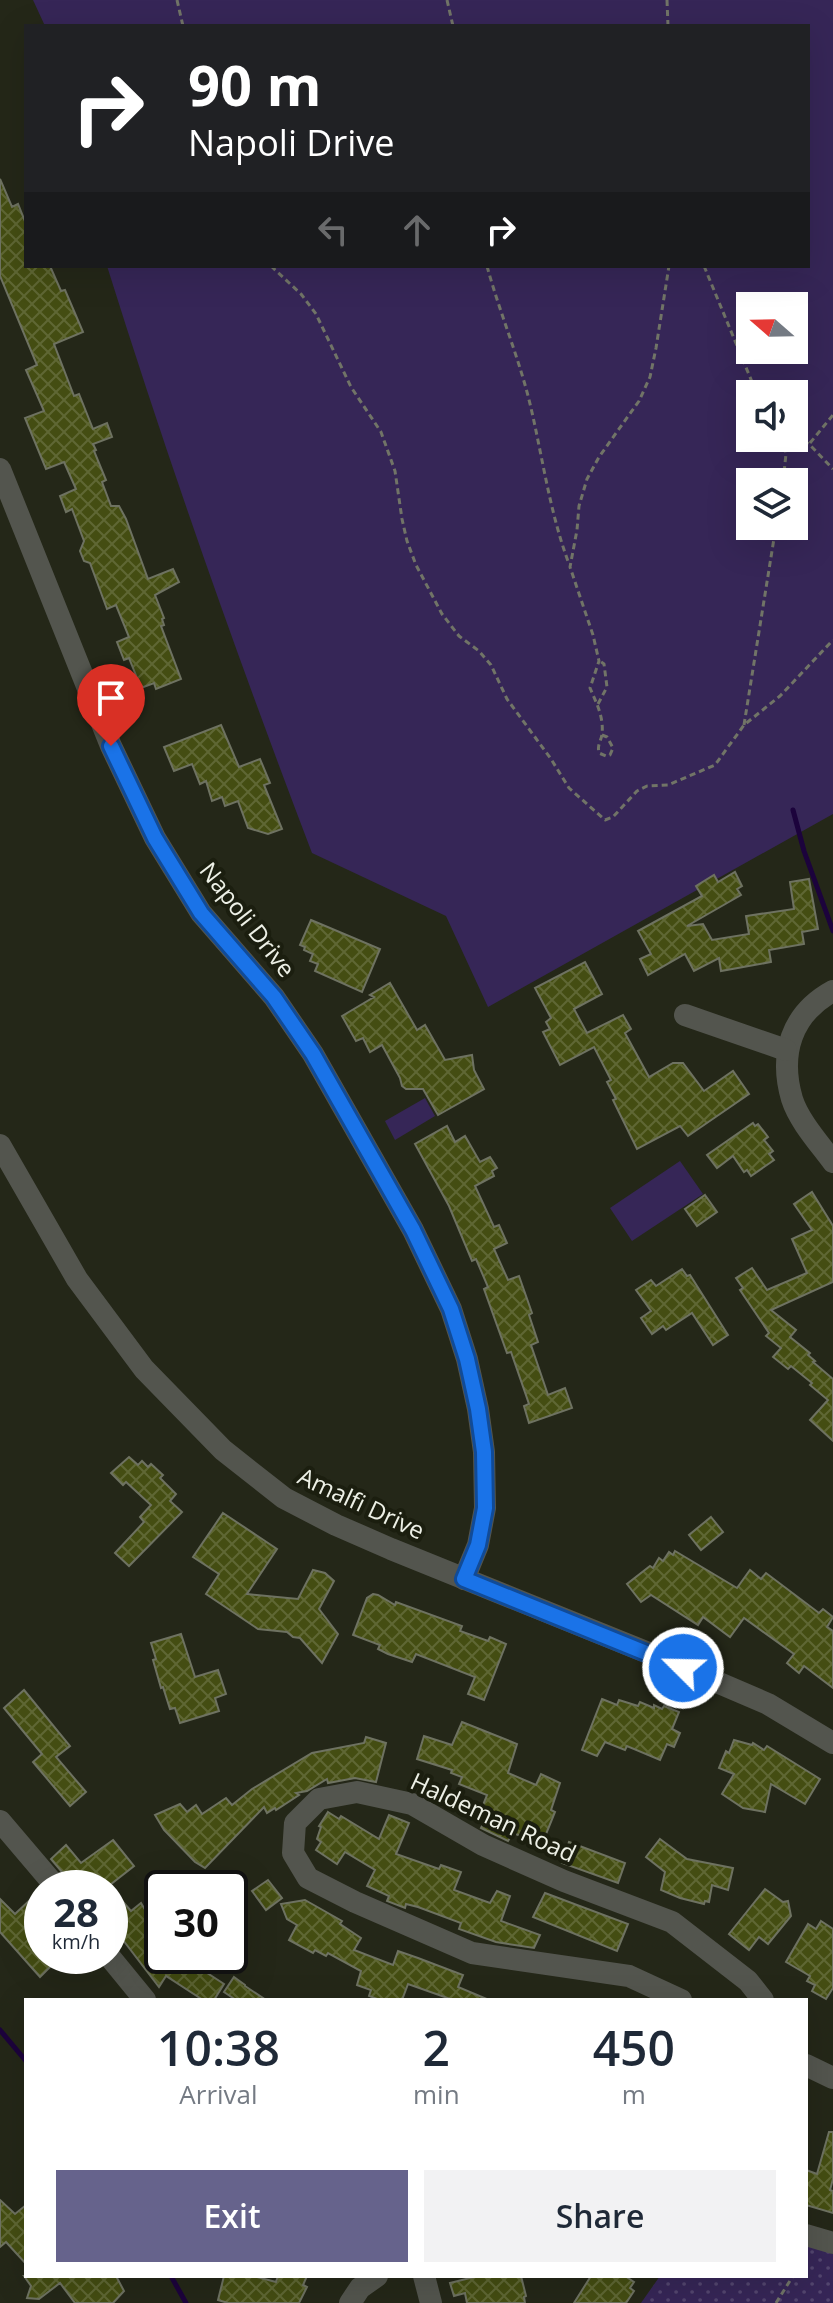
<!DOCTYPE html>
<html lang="en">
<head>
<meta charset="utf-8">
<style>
  :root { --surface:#fff; --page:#f2f2f3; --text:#1f2937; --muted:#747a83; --accent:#66638c }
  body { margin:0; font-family:"Open Sans",sans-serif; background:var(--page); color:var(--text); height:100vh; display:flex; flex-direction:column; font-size:30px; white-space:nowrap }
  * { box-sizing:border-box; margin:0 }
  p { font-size:26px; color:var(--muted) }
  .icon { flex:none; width:44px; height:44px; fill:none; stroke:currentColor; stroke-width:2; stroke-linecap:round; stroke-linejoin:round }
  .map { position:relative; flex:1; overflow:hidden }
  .side { position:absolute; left:24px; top:1998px; width:784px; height:280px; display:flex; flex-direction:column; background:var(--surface); border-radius:0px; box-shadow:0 8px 32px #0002 }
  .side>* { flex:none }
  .banner { position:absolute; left:24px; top:24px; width:786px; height:244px; border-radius:0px; box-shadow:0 8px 32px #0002; background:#202124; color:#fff; overflow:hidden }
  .needle { width:52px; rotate:290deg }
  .tools { position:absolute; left:736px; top:292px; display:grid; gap:16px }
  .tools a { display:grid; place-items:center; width:72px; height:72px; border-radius:0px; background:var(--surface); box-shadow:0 8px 32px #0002; font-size:40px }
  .speed { position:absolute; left:24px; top:1870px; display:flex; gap:16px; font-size:40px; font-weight:700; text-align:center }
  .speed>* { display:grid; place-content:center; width:104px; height:104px; border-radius:50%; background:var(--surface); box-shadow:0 8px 32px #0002; line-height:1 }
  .speed small { font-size:20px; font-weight:400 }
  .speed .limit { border:4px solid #111; border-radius:12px; background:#fff; color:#111 }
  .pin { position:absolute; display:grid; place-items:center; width:68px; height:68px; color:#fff; margin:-82px -34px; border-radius:50% 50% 50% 0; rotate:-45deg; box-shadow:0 0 8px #0007 }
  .pin .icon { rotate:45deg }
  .me { position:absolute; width:88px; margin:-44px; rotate:293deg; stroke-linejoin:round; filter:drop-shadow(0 0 6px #0008) }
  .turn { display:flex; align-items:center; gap:28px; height:168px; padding:0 32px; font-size:36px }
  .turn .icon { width:104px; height:104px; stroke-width:2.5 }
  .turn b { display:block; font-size:56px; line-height:68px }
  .lanes { display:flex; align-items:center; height:76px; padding:0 32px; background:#0003; justify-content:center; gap:40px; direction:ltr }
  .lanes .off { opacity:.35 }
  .eta { display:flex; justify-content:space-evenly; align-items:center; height:136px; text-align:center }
  .eta b { font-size:48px; font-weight:600; line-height:56px }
  .action { display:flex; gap:16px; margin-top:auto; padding:16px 32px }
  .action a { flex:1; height:92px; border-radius:0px; background:var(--accent); color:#fff; font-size:32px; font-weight:600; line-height:92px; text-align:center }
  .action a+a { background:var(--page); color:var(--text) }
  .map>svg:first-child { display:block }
  .grass { fill:#362657; fill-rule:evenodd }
  .park { fill:url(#park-dots) }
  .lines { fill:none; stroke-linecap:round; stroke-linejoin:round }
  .stream { stroke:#1c033c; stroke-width:5 }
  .building { fill:url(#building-cross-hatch); stroke:#6e7261; stroke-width:2 }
  .path { stroke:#717467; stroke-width:3; stroke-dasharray:6 4; stroke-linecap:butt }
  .minor { stroke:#53554e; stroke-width:22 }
  .route-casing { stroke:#114b97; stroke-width:20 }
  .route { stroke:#1a73e8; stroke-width:14 }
  .labels { text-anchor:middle; stroke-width:8; stroke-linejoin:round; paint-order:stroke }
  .street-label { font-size:24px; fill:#edf0e6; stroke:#1b1e0f }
</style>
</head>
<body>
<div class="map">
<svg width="833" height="2303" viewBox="0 0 833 2303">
  <defs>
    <pattern id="park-dots" width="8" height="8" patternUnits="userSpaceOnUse" patternTransform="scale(2)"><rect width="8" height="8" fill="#362657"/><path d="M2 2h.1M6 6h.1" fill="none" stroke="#53466f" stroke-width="1.8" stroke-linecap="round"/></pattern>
    <pattern id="building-cross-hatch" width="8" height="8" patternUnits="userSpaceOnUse" patternTransform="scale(2)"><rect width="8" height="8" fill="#444d12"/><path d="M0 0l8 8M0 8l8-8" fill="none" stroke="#5f6734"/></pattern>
  </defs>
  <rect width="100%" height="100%" fill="#242718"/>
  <g class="grass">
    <path d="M33 0H833V814L488 1007 446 916 312 853C238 659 169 464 107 266H808V26H45ZM750 306H794V350H750ZM750 394H794V438H750ZM750 482H794V526H750Z"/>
    <path d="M425 1098 435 1116 395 1140 385 1121Z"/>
    <path d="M680 1161 703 1194 632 1241 610 1208Z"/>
  </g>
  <path class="park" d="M806 2245 833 2254V2303H641L660 2276H806Z"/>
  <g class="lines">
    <g class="stream">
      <path d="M793 810 804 851 833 931"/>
      <path d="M0 2030 26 2061"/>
      <path d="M171 2276 186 2303"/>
    </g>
  </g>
  <g class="building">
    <path d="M0 179 12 207 18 204 26 224V266H50L61 291 65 290 83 332 54 344 74 396 79 394 93 429 107 423 112 437 93 444 96 450 94 451 106 480 102 482 111 506H119L126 519 148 579 173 569 179 582 155 595 164 618 162 619 164 625 161 626 181 679 156 689 154 683 141 688 129 658 124 660 117 642 129 637 116 605 107 609 90 563 84 561 80 551 84 541 72 509 66 512 60 496 76 489 64 462 46 469 25 418 44 411 26 370 37 365 0 276Z"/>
    <path d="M221 725 239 767 260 759 270 783 264 785 282 829 268 834 248 828 238 801 225 806 222 797 212 801 206 781 200 784 192 764 174 771 164 747Z"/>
    <path d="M735 872 742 886 737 889 741 895 687 926 703 924 712 940 749 934 746 916 794 909 790 882 809 879 818 929 802 932 804 944 769 950 771 962 721 971 719 958 694 971 685 954 648 975 640 959 651 954 638 931 702 896 696 886 714 875 718 882Z"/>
    <path d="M311 920 380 949 362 992 315 971 318 964 310 961 313 954 304 950 305 947 300 945Z"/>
    <path d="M585 962 602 994 574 1009 587 1033 623 1015 631 1029 625 1033 649 1077 673 1063H683L704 1091 733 1071 749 1094 688 1136 680 1126 637 1149 613 1100 616 1099 607 1082 611 1080 594 1047 560 1065 543 1032 550 1029 546 1022 551 1018 535 988Z"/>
    <path d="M390 983 417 1030 425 1025 445 1060 472 1055 474 1070 484 1089 438 1115 423 1089H406L402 1086 400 1078 382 1045 370 1052 363 1038 356 1041 342 1016 374 997 370 995Z"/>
    <path d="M753 1123 755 1126 758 1124 768 1137 764 1140 773 1151 769 1154 774 1160 751 1176 747 1170 744 1172 733 1156 717 1168 707 1155Z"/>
    <path d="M447 1126 455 1142 465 1136 480 1162 490 1157 497 1168 492 1171 494 1176 475 1186 494 1227 499 1225 507 1243 494 1249 508 1280 519 1276 532 1313 529 1315 538 1342 531 1345 548 1395 565 1388 572 1408 529 1423 524 1406 529 1404 511 1352 507 1353 484 1289 488 1287 476 1259 472 1261 449 1206 415 1144Z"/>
    <path d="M812 1192 833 1226V1282L771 1310 796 1330 790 1337 810 1353 808 1355 815 1361 813 1362 833 1379V1441L810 1420 828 1400 810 1385 812 1383 791 1366 788 1369 773 1357 781 1348 766 1336 769 1333 740 1290 743 1288 736 1278 752 1268 767 1290 807 1273 792 1239 812 1230 794 1204Z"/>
    <path d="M705 1195 717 1212 697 1226 685 1209Z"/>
    <path d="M682 1269 687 1276 690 1275 728 1335 713 1345 692 1313 666 1330 663 1326 652 1334 641 1318 651 1311 636 1290 651 1280 656 1286Z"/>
    <path d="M129 1457 138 1465 142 1461 148 1467 151 1464 163 1475 160 1478 176 1494 170 1501 182 1512 129 1566 115 1553 144 1522 140 1517 151 1505 126 1482 123 1485 111 1473Z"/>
    <path d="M223 1513 277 1549 247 1594 298 1599 313 1570 325 1573 334 1581 319 1609 338 1634 322 1663 300 1638 293 1637 287 1632 258 1629 206 1594 219 1574 193 1557Z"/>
    <path d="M711 1517 723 1532 701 1550 689 1535Z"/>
    <path d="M675 1551 737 1588 750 1570 761 1579 766 1573 819 1613 823 1609 833 1617 827 1627 833 1631V1688L804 1666 799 1673 787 1663 794 1654 744 1618 730 1637 703 1617 698 1625 651 1595 641 1602 627 1584 650 1566 653 1568 659 1558 663 1561 669 1552 673 1555Z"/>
    <path d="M373 1594 378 1595 395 1605 396 1602 462 1626 460 1631 488 1641 490 1637 506 1644 484 1700 468 1694 475 1677 416 1654 412 1662 388 1654 378 1649 380 1645 353 1635 367 1598Z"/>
    <path d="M181 1634 195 1677 218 1670 226 1694 215 1698 219 1711 180 1723 175 1708 170 1709 163 1687 161 1688 153 1660 156 1659 151 1643Z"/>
    <path d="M24 1690 70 1746 56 1757 86 1792 70 1806 33 1762 42 1754 4 1708Z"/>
    <path d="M602 1699 617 1705 619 1700 638 1706 640 1702 654 1708V1705L662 1709 664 1706 679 1712 672 1729 680 1733 674 1747 667 1744 660 1760 627 1746 625 1750 605 1742 597 1756 582 1750Z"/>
    <path d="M462 1722 517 1744 508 1773 536 1785 541 1774 560 1783 551 1810 555 1812 542 1844 513 1833 508 1841 481 1828 484 1822 479 1815 487 1795 459 1784 462 1777 451 1773 452 1770 417 1759 424 1736 452 1745Z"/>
    <path d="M366 1737 386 1743 376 1782 355 1778 328 1783 327 1779 307 1791 296 1793 299 1795 276 1810 275 1808 267 1813 264 1807 205 1868 195 1862 164 1830 155 1815 180 1804 187 1812 196 1805 202 1814 226 1798 232 1805 252 1789 312 1753 364 1743Z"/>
    <path d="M734 1740 752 1745 753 1743 764 1750 767 1746 820 1779 805 1804 771 1784 765 1812 743 1808 722 1794 734 1774 719 1768 726 1751 729 1753Z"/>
    <path d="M328 1812 339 1819 341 1816 379 1839 389 1815 409 1823 396 1854 439 1869 441 1865 461 1872 454 1890 490 1903 497 1891 510 1896 501 1921 540 1935 534 1948 496 1942 459 1929 461 1923 418 1907 406 1904 405 1908 387 1901 389 1896 367 1886 375 1870 345 1852 337 1864 316 1850 321 1842 317 1839 321 1827 319 1826Z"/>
    <path d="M660 1839 687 1859 733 1868 728 1890 712 1885 709 1902 705 1901 704 1904 680 1898 661 1890 665 1872 646 1857Z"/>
    <path d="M113 1840 134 1866 106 1888H72L68 1879 51 1859 66 1845 81 1863Z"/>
    <path d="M569 1842 625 1863 618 1883 562 1863Z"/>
    <path d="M268 1880 282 1898 266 1910 252 1891Z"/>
    <path d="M110 1887 131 1911 141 1903 144 1908 155 1899 162 1908V1916L148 1927 162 1956H165L177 1969 184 1958 224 1984 214 2000H203L166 1976 159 1987 110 1923Z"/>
    <path d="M765 1889 783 1902 788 1901 791 1916 768 1944 759 1937 749 1950 729 1934Z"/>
    <path d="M545 1893 628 1924 617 1951 533 1917Z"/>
    <path d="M0 1899 15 1914 31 1899 42 1912V1956H61L40 1977 0 1932Z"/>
    <path d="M305 1900 342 1921 340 1924 361 1938 354 1950 393 1965 398 1951 418 1958 463 1975 458 1987 489 2000H453L408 1984 402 2000H380L369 1996 371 1990 357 1985 361 1971 328 1953 326 1956 315 1950 313 1953 289 1940 297 1925 287 1919 281 1904Z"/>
    <path d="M821 1921 833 1929V1988L826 1999 812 1991 815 1985 807 1981 810 1976 786 1962 808 1924 816 1929Z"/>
    <path d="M234 1977 245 1985V1986L266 2000H236L224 1992Z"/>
    <path d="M829 2132H833V2179L830 2190 833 2191V2213L806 2205V2170L817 2174Z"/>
    <path d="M0 2200 15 2214 26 2205V2264L6 2242 0 2247Z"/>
    <path d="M24 2276H116L124 2291 113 2303H75L60 2283 39 2299 27 2298 31 2286Z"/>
    <path d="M224 2276H253L276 2282 278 2276H307L303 2285 307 2287 299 2303H228L218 2300Z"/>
    <path d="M478 2276H521L526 2296 524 2297 525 2303H467L465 2293 454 2296 450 2283Z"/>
    <path d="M591 2276H625L634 2282 630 2288 634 2291 626 2303H574Z"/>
  </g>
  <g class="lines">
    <g class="path">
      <path d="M177 0 183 26"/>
      <path d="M447 0 453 26"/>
      <path d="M667 0 668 26"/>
      <path d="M271 266 301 294 316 314 351 387 381 432 395 471 402 519 407 541 416 565 442 614 459 636 479 651 491 665 507 699 551 759 569 788 605 820 613 817 637 791 647 786 668 785 715 765 744 725 780 696 833 640"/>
      <path d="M487 266C500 314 520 360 531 408 543 460 550 513 569 564"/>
      <path d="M704 266 757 394"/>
      <path d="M794 437 809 444 833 469"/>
      <path d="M810 443 833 415"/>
      <path d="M783 482 786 454 783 438"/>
      <path d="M598 704 607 687 604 664 600 661"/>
      <path d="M744 725 776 526"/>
      <path d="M602 735 607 737 613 748 610 755 606 756 599 753C597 744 601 742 602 734 604 717 596 702 590 688L599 661 593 635 570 567 577 530 579 506 587 479 599 457 639 401 650 377 656 348 669 266"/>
      <path d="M776 2303 793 2276"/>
    </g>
    <g class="minor">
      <path d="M0 469 111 746 155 838 201 913 274 997 313 1054 413 1230 451 1309 467 1359 478 1409 484 1452 485 1508 478 1545 464 1579"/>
      <path d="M833 991C791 1014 779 1054 792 1099 799 1121 819 1143 833 1162"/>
      <path d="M685 1015 786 1050"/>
      <path d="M0 1145 77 1279 144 1369 223 1450 284 1498 336 1525 391 1549 656 1656 768 1704 833 1743"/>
      <path d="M0 1821 57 1888"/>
      <path d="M109 1956 145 2000"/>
      <path d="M681 2000 629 1976 472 1953 355 1902 308 1878 293 1853 295 1823 319 1799 357 1792 412 1804 483 1845 564 1881 672 1922 748 1981 763 2000"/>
      <path d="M806 2065 833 2078"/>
      <path d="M806 2235 833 2243"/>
      <path d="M424 2276 431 2303"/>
      <path d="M350 2303 360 2288 377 2276"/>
    </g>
  </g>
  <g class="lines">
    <g class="route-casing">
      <path id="route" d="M111 746 155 838 201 913 274 997 313 1054 413 1230 451 1309 467 1359 478 1409 484 1452 485 1508 478 1545 464 1579 683 1668"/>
    </g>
    <use href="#route" class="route"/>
  </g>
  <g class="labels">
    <g class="street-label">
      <text transform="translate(247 920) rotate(52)" y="8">Napoli Drive</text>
      <text transform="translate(361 1504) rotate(25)" y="8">Amalfi Drive</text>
      <text transform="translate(493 1818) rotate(25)" y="8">Haldeman Road</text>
    </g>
  </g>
</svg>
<div class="tools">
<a><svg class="needle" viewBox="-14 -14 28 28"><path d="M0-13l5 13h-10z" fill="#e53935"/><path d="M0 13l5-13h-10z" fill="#747a83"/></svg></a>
<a><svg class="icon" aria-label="sound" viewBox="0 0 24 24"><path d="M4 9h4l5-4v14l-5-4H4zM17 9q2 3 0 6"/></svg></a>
<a><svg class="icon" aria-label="layers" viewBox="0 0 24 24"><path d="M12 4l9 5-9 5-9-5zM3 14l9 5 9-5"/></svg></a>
</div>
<div class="speed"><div>28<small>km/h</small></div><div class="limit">30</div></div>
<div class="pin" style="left:111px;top:746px;background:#d93025"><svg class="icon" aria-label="arrive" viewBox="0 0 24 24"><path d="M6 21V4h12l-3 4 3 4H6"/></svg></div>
<svg class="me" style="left:683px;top:1668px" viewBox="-20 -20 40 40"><circle r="17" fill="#1a73e8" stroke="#fff" stroke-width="3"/><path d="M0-11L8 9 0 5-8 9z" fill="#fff"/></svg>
<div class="banner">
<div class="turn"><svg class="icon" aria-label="right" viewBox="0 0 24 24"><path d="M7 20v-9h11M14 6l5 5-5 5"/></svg><div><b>90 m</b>Napoli Drive</div></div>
<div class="lanes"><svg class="icon off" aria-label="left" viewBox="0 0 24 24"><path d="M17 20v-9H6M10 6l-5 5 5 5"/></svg><svg class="icon off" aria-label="ahead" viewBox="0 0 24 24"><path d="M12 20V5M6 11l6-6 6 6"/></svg><svg class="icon" aria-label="right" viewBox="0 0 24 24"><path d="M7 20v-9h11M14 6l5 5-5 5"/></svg></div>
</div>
<section class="side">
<div class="eta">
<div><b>10:38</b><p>Arrival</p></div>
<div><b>2</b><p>min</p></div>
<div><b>450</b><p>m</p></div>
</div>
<div class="action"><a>Exit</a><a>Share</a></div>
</section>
</div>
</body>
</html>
